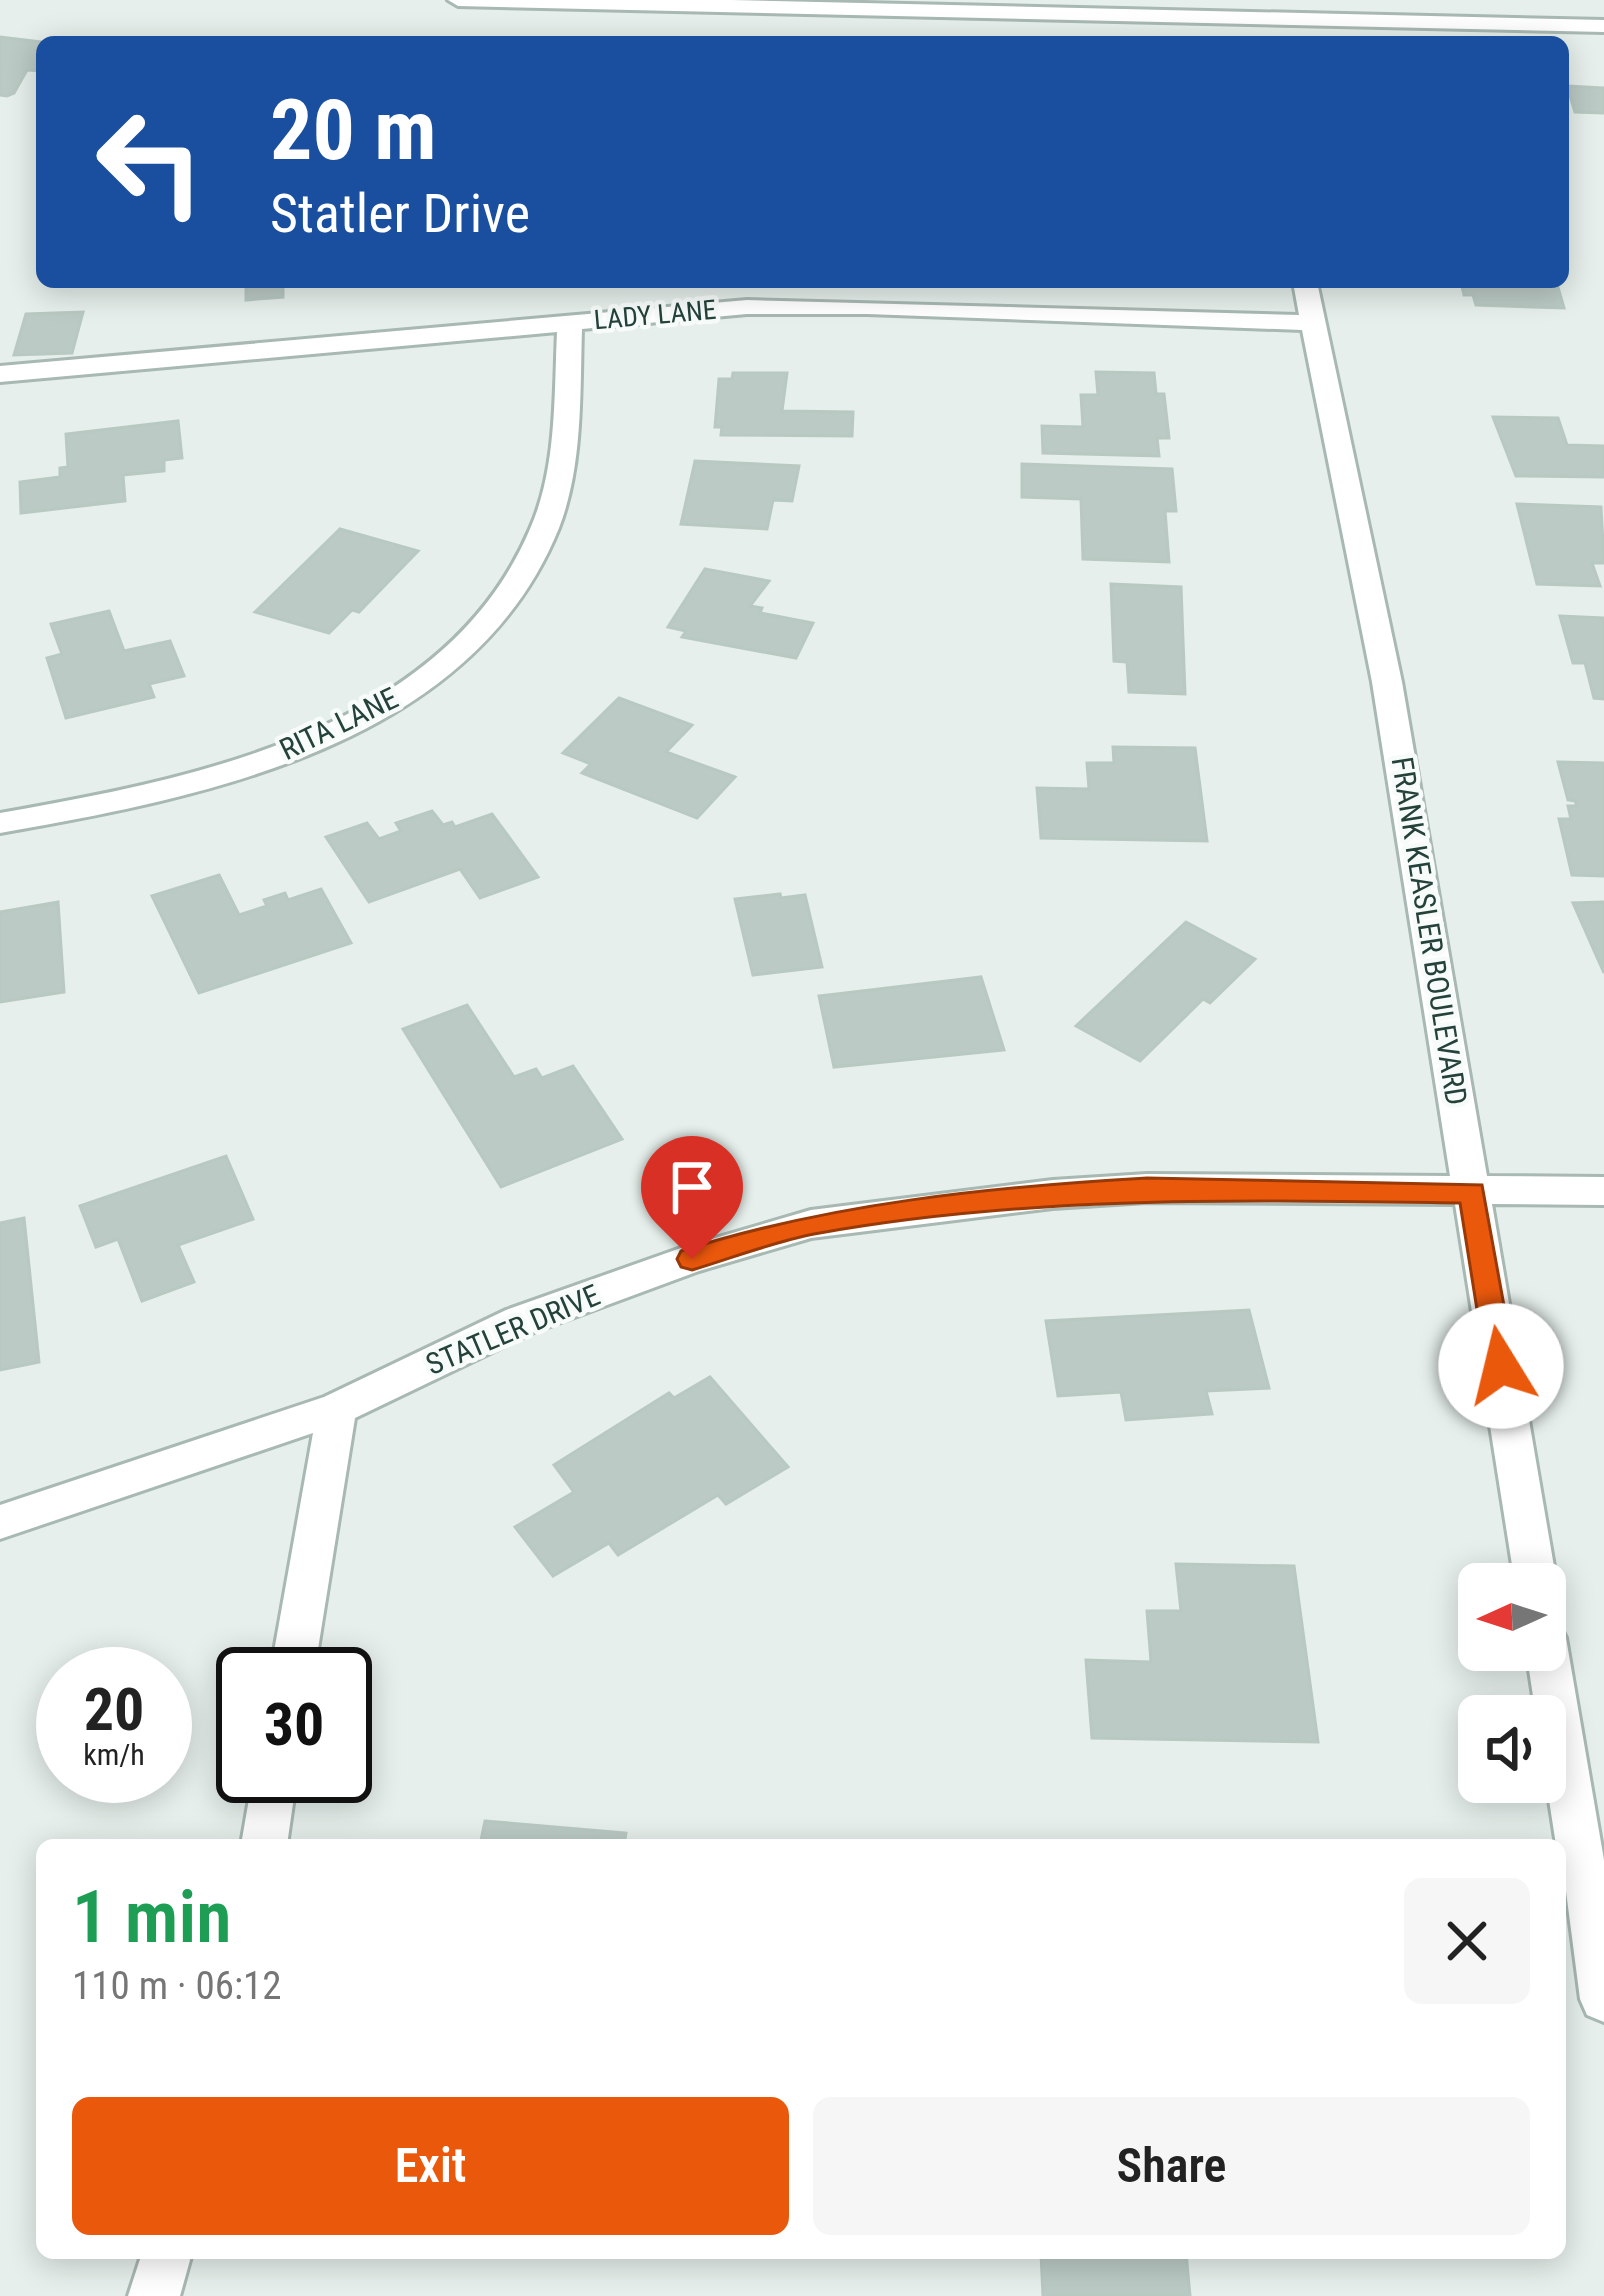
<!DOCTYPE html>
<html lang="en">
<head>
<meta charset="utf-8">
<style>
  :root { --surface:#fff; --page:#f6f6f6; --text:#222; --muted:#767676; --accent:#ea580c }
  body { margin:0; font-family:"Roboto Condensed",sans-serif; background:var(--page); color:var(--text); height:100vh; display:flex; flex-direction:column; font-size:45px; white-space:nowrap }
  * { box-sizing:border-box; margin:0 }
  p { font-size:39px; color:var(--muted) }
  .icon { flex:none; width:66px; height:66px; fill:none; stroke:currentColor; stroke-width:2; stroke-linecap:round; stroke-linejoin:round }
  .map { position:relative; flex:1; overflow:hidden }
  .drawer { position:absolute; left:36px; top:1839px; width:1530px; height:420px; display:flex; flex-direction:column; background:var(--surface); border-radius:18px; box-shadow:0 6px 30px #0003 }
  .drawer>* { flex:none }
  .top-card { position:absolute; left:36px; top:36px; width:1533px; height:252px; border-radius:18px; box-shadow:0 6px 30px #0003; background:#1a4fa0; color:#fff; overflow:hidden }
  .needle { width:78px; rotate:267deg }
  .fabs { position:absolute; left:1458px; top:1563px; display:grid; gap:24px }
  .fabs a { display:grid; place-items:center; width:108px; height:108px; border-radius:18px; background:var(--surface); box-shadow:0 6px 30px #0003; font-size:60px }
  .speed { position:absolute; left:36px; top:1647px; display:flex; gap:24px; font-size:60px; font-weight:700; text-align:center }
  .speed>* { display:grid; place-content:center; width:156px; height:156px; border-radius:50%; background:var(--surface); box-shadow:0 6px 30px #0003; line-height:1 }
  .speed small { font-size:30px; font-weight:400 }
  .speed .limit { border:6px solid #111; border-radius:18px; background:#fff; color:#111 }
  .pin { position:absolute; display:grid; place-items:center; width:102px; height:102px; color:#fff; margin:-123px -51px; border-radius:50% 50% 50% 0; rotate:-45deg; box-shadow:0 0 12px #0007 }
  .pin .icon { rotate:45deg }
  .me { position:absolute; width:132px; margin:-66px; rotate:351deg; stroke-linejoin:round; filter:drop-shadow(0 0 9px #0008) }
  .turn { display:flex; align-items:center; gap:42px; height:252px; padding:0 36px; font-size:54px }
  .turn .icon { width:156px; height:156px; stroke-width:2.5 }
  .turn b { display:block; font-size:84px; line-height:102px }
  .round { display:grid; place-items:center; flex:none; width:126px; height:126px; border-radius:18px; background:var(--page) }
  .overview { display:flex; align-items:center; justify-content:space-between; height:204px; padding:0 36px }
  h1 { font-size:72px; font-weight:600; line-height:90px; color:#1e9e55 }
  .button { display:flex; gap:24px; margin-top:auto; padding:24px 36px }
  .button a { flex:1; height:138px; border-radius:18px; background:var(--accent); color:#fff; font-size:48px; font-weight:600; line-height:138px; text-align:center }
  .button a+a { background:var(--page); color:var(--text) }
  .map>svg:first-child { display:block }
  .building { fill:#bbcac4; stroke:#b8c9c2; stroke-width:3 }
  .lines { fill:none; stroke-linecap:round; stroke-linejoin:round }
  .minor-casing { stroke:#a8b8b2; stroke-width:6 }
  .minor { fill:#fff; fill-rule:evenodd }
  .route { fill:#ea580c; stroke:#983908; stroke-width:3 }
  .labels { text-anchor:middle; stroke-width:9; stroke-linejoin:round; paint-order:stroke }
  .far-street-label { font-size:27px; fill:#24423a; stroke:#f7fbf9 }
  .street-label { font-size:30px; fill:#24423a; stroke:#f7fbf9 }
</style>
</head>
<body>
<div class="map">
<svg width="1604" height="2296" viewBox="0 0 1604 2296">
  <rect width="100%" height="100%" fill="#e6efeb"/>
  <g class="building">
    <path d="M0 37 42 42V71L27 70 14 93 7 96 0 95Z"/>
    <path d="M1567 86 1604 88V113L1575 112Z"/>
    <path d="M234 282 283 284V297L246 300V285Z"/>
    <path d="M1461 282 1557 284 1564 308 1476 305 1473 295H1464Z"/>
    <path d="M83 312 72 353 14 355 26 314Z"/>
    <path d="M1096 372 1154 373 1156 394H1164L1169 438H1157L1159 456 1043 453 1042 426 1083 427 1081 395H1098Z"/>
    <path d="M733 373H787L782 411 853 412 852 436 721 435 722 427H715L719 379H732Z"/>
    <path d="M1493 417 1558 418 1567 445 1604 446V477L1516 476Z"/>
    <path d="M178 421 182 458 164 460V471L123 475 125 501 21 513 20 482 60 477V468L68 467 66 434Z"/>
    <path d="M695 461 799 466 792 501 773 500 767 529 681 524Z"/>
    <path d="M1022 464 1172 469 1176 511H1165L1169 562 1083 559 1081 499 1022 497Z"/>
    <path d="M1517 504 1601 507 1604 563H1592L1600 586 1537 584Z"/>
    <path d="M340 529 418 551 359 612 352 610 329 633 255 612Z"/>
    <path d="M705 569 769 581 750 606 762 608 760 613 813 623 796 658 682 637 686 631 668 627Z"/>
    <path d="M1111 584 1181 587 1185 694 1129 692 1127 662 1114 661Z"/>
    <path d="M109 611 124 651 170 641 184 676 149 684 154 697 66 718 47 658 62 654 51 624Z"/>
    <path d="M1560 616 1604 618V699L1594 698 1585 663H1573Z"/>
    <path d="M619 698 692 725 666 752 735 777 697 818 582 773 591 764 563 753Z"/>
    <path d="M1113 747 1195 748 1207 841 1041 838 1037 788 1089 789 1087 763H1114Z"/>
    <path d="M1558 762 1604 763V876L1572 875 1559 819H1571L1568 806H1577L1575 801 1568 800Z"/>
    <path d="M432 811 443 825 452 822 455 827 492 814 538 877 480 898 460 869 369 902 326 837 367 823 379 839 401 831 396 823Z"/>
    <path d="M219 875 239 915 267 906 264 900 285 893 288 900 321 889 351 943 199 993 152 896Z"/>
    <path d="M780 894 781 898 805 895 822 967 753 975 735 899Z"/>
    <path d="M58 902 64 992 0 1002V912Z"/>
    <path d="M1604 902V973L1573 903Z"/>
    <path d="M1186 922 1255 959 1210 1003 1203 999 1140 1061 1076 1026Z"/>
    <path d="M981 977 1004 1050 834 1067 819 996Z"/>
    <path d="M467 1005 514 1077 536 1069 542 1078 573 1066 622 1139 501 1187 403 1029Z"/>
    <path d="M226 1156 253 1219 178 1245 194 1282 142 1301 118 1239 96 1247 80 1206Z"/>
    <path d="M24 1218 39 1362 0 1370V1223Z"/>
    <path d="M1249 1310 1269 1388 1206 1391 1212 1414 1126 1420 1121 1392 1058 1396 1046 1321Z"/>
    <path d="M710 1377 788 1467 726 1504 718 1495 618 1555 609 1543 553 1576 515 1527 574 1492 554 1465 669 1393 674 1398Z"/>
    <path d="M1176 1564 1294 1566 1318 1742 1092 1738 1086 1660 1151 1662 1147 1611H1181Z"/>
    <path d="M485 1821 626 1833 624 1845H480Z"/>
    <path d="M1041 2253H1186L1190 2296H1043Z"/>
  </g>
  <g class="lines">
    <g class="minor-casing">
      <g id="minor">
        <path d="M448 0H732L1604 20V32L458 6Z"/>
        <path d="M1293 282H1317L1402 682 1487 1176 1604 1177V1205L1492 1204 1557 1584 1551 1597 1545 1599V1584H1515L1455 1204 1147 1202 1053 1208 811 1238 699 1271 534 1332 355 1418 314 1674H270L313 1433 0 1539V1505L324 1397 506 1310 678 1249 811 1210 1053 1180 1147 1174 1450 1176 1372 682 1302 330 867 314H747L582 329C580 394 583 466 559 528 471 746 205 797 0 833V813C193 779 444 731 530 529 557 468 554 396 557 332L0 382V366L747 300 1299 315Z"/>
        <path d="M1545 1619 1560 1625 1566 1638 1604 1860V2022L1587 2015 1580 1999 1560 1845H1556L1545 1774V1716H1536L1526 1650H1545Z"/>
        <path d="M253 1776H297L287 1845H241Z"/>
        <path d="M142 2253H192L180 2296H128Z"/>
      </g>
    </g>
    <use href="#minor" class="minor"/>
  </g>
  <path class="route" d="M1147 1178 1482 1185 1515 1366 1511 1375H1490L1486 1366 1460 1203C1243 1200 1028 1195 814 1234 773 1242 732 1258 692 1270L681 1267 677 1259 681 1251C832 1203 990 1187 1147 1178Z"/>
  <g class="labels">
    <g class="far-street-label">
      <text transform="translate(655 315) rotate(-5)" y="9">LADY LANE</text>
    </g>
    <g class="street-label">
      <text transform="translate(339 724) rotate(-26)" y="10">RITA LANE</text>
      <text transform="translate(1429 931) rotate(81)" y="10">FRANK KEASLER BOULEVARD</text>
      <text transform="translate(513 1330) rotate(-23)" y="10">STATLER DRIVE</text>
    </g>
  </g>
</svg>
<div class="fabs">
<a><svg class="needle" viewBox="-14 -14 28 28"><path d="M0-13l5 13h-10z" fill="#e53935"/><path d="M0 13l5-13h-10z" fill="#767676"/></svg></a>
<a><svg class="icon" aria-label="sound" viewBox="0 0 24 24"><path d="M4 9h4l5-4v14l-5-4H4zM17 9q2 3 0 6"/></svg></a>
</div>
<div class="speed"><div>20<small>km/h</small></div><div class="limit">30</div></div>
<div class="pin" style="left:692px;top:1259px;background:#d93025"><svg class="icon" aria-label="arrive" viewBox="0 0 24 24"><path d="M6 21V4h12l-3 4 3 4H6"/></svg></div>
<svg class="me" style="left:1501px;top:1366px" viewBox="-20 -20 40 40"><circle r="19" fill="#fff"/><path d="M0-13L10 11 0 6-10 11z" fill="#ea580c"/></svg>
<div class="top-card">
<div class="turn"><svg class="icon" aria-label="left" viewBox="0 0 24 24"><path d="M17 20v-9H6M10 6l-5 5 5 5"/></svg><div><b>20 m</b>Statler Drive</div></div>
</div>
<section class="drawer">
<div class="overview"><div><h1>1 min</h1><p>110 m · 06:12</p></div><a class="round"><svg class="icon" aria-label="close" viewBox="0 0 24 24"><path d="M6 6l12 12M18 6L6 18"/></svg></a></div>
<div class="button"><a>Exit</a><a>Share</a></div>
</section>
</div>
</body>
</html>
